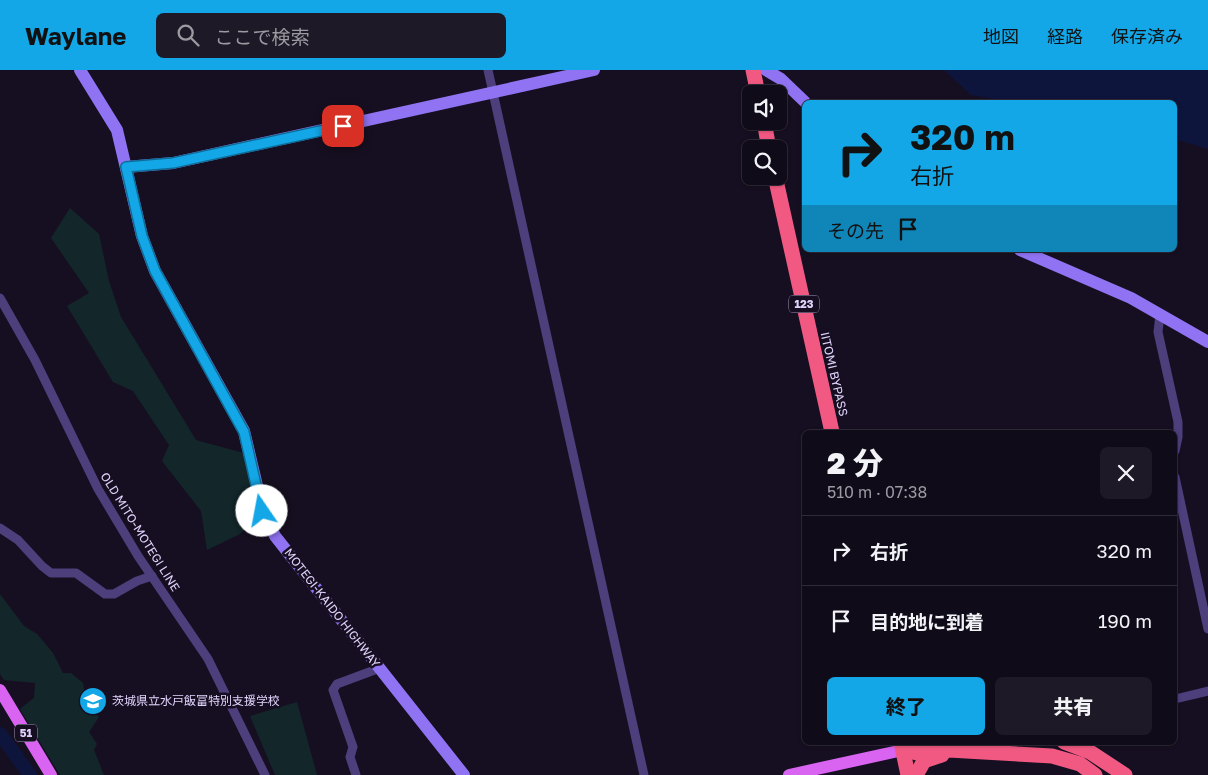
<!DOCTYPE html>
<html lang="ja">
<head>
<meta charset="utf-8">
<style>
  :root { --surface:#100b19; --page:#1e1926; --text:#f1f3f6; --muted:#9c9ba2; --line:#302b38; --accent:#13a7e7 }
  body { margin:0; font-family:"Golos Text","Noto Sans JP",sans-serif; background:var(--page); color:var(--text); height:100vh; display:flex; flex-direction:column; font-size:19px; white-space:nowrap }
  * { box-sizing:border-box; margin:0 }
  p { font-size:16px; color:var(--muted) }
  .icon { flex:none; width:28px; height:28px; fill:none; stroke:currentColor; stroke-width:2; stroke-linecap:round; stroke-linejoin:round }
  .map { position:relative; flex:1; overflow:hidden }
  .details { position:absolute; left:802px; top:360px; width:375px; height:315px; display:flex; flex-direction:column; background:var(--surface); border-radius:8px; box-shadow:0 1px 4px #0004,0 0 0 1px var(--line) }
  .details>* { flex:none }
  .banner { position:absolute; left:802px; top:30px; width:375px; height:152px; border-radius:8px; box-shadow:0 1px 4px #0004,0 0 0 1px var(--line); background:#13a7e7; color:#111; overflow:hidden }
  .buttons { position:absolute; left:742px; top:15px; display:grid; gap:10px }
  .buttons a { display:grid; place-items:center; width:45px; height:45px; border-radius:8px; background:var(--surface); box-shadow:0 1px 4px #0004,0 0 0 1px var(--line); font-size:25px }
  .pin { position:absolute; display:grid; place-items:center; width:42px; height:42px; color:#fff; margin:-21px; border-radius:10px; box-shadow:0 2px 8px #0006 }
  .me { position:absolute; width:55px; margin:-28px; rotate:348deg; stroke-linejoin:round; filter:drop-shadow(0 0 4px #0008) }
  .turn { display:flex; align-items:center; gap:18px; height:105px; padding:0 25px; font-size:22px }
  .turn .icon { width:65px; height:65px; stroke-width:2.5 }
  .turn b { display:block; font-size:35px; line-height:42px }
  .then { display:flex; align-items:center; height:48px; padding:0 25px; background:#0003; gap:10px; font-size:19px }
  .round { display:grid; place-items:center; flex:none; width:52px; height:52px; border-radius:8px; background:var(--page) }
  .summary { display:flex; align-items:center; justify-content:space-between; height:85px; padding:0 25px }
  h1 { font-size:30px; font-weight:800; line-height:38px }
  .cta { display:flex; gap:10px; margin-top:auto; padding:10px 25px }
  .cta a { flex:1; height:58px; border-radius:8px; background:var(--accent); color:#111; font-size:20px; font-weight:800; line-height:58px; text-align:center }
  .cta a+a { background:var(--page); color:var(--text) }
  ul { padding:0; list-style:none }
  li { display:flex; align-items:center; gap:15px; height:70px; padding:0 25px; border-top:1px solid var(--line) }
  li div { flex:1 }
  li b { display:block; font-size:19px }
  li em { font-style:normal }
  header { display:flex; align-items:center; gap:30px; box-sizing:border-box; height:70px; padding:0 25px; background:var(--accent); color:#111 }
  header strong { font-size:24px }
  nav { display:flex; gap:28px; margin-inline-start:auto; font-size:18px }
  .search { width:350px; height:45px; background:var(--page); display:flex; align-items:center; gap:12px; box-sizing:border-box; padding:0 18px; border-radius:8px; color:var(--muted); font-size:19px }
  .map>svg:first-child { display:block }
  .green { fill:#13272b }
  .water { fill:#0e153c }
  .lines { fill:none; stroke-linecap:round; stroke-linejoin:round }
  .river { stroke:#0e153c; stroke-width:14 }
  .street { stroke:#4d3e7c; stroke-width:9 }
  .secondary { stroke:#9073f3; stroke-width:12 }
  .primary { stroke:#da64f2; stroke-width:12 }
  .highway { stroke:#f15982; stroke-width:15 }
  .route-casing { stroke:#0c6d96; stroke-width:12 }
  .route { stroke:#13a7e7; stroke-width:9 }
  .labels { text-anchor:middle; stroke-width:5; stroke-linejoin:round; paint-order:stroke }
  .shield { fill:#160f21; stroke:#a398ba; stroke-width:1 }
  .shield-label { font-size:11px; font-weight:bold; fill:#e0d3fb }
  .street-label { font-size:12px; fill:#e0d3fb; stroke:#160f21 }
  .poi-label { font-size:12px; fill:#e0d3fb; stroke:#160f21; text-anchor:start }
</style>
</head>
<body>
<header>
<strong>Waylane</strong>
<div class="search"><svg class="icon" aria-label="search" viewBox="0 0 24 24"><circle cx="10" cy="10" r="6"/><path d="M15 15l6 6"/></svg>ここで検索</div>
<nav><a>地図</a><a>経路</a><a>保存済み</a></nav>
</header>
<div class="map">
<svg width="1208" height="705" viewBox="0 0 1208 705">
  <rect width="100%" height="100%" fill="#160f21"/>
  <g class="green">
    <path d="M70 138 99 164 109 211 121 247 196 370 247 384 258 445 240 464 207 480 201 441 162 391 169 375 133 321 113 312 67 236 89 223 51 168Z"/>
    <path d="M0 524 24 556 37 564 53 583 63 603H71L83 613 87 637 99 647 89 662 97 674 94 680 104 705H60L20 639 34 628 35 613 4 610 0 604Z"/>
    <path d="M297 632 317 705H275L250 646Z"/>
  </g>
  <path class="water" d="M944 0H1208V79L1175 69V32H1009L971 25Z"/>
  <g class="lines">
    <path class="river" d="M0 664 30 705"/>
    <g class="street">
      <path d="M488 0 644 705"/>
      <path d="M0 228 35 290 98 419 138 486 208 589 265 705"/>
      <path d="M1160 244 1158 262 1178 352V367L1175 381"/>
      <path d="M1175 407 1208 559"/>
      <path d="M0 458 18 470 42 496 51 503H76L105 524H114L137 511 152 506"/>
      <path d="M1175 629 1208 621"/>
      <path d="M356 705 350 687 353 677 333 620 337 614 380 598"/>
    </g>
    <g class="secondary">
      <path d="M80 0 117 60 142 166 155 201 244 361 263 441 275 466 464 705"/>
      <path d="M766 0 781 9 805 32"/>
      <path d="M126 97 173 93 594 0"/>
      <path d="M1020 180 1131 228 1208 272"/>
    </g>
    <g class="primary">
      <path d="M0 620 51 705"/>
      <path d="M789 705 903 680"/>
    </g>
    <g class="highway">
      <path d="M753 0 758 24"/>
      <path d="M764 51 769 79"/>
      <path d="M775 106 832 362"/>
      <path d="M901 672 908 705"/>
      <path d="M1064 672 1090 682 1125 705"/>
      <path d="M903 680 917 683 949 680 1052 686 1080 694 1095 705"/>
      <path d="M916 705 924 691 942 685"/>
    </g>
  </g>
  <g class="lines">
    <g class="route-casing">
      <path id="route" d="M262 441 244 362 155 201 142 166 126 97 173 93 343 56"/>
    </g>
    <use href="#route" class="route"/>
  </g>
  <defs>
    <g id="school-disc" transform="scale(1.4375)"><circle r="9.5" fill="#13a7e7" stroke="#160f21"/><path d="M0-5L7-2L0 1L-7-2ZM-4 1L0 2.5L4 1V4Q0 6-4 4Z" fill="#fff"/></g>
  </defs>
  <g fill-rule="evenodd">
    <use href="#school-disc" x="93" y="631"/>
  </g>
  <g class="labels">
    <g class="shield">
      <rect x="789" y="225.5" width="30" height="17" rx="4"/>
      <rect x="15" y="654.5" width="22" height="17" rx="4"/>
    </g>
    <g class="shield-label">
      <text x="804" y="238">123</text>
      <text x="26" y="667">51</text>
    </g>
    <g class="street-label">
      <text transform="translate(834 304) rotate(77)" y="4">IITOMI BYPASS</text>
      <text transform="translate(140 462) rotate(58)" y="4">OLD MITO-MOTEGI LINE</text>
      <text transform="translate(332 538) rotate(52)" y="4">MOTEGI-KAIDO HIGHWAY</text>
    </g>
    <g class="poi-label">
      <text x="112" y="635">茨城県立水戸飯富特別支援学校</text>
    </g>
  </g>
</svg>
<div class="buttons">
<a><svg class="icon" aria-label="sound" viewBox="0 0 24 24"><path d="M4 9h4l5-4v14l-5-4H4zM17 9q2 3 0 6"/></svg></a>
<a><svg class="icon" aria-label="search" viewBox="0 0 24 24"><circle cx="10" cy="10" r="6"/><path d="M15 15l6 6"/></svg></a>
</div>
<div class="pin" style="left:343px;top:56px;background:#d93025"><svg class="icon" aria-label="arrive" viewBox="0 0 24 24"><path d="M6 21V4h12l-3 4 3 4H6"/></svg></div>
<svg class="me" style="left:262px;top:441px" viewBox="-20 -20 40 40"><circle r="19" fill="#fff"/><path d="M0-13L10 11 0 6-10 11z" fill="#13a7e7"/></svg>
<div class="banner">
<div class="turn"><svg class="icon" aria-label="right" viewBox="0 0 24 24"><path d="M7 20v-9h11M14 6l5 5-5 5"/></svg><div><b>320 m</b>右折</div></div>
<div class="then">その先<svg class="icon" aria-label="arrive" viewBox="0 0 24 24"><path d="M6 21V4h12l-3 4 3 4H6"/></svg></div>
</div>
<section class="details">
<div class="summary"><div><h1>2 分</h1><p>510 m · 07:38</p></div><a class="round"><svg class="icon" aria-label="close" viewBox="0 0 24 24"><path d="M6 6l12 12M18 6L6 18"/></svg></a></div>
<ul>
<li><svg class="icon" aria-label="right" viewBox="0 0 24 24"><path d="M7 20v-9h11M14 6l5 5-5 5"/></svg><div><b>右折</b></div><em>320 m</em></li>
<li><svg class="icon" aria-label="arrive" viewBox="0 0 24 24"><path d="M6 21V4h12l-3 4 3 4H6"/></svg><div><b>目的地に到着</b></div><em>190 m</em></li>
</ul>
<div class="cta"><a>終了</a><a>共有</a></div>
</section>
</div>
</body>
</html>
